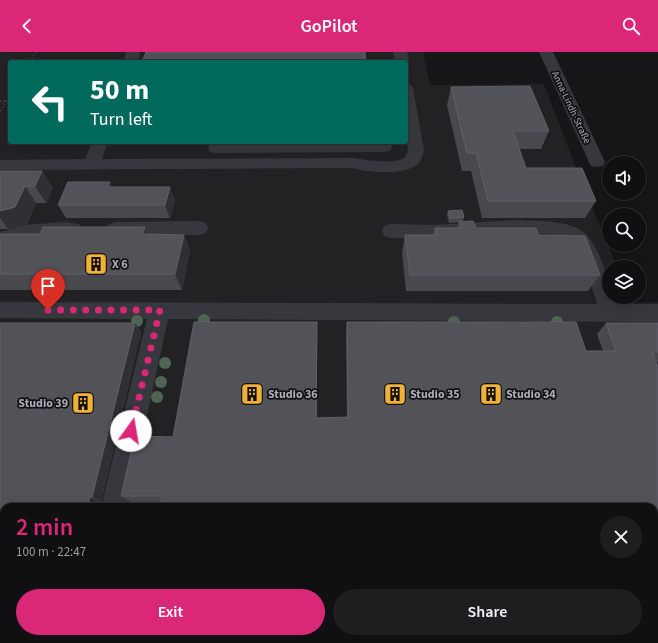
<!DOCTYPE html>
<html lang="en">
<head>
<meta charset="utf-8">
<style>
  :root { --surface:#101012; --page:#1e1e20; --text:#f1f3f6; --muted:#9c9d9f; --line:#303032; --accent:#db2777 }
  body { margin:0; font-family:"Source Sans 3",sans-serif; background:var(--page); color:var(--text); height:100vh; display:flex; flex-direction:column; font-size:15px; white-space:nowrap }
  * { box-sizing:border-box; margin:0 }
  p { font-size:13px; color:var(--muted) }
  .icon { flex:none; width:22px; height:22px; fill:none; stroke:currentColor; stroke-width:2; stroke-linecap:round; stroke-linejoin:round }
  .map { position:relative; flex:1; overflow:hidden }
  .sheet { position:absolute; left:0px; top:451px; width:658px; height:140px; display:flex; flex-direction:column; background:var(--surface); border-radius:12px 12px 0 0; box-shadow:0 4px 16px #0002,0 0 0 1px var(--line) }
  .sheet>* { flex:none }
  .top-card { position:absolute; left:8px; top:8px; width:400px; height:84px; border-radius:4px; box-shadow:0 4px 16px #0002,0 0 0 1px var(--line); background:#00695c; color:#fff; overflow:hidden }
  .controls { position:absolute; left:602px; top:104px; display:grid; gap:8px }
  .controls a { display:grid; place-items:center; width:44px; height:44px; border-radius:50%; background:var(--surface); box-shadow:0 4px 16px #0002,0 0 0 1px var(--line); font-size:20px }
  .pin { position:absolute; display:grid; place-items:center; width:34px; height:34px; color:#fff; margin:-41px -17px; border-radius:50% 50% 50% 0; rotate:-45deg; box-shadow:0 0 4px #0007 }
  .pin .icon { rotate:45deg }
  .me { position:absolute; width:44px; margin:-22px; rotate:13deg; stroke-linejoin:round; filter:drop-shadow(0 0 3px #0008) }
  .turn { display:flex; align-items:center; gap:14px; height:84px; padding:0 16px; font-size:18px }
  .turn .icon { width:52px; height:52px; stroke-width:2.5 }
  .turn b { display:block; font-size:28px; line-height:34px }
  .round { display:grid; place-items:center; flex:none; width:42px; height:42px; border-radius:21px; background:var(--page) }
  .headline { display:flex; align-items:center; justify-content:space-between; height:68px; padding:0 16px }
  h1 { font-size:24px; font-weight:600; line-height:30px; color:var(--accent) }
  .button { display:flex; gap:8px; margin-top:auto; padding:8px 16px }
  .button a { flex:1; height:46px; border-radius:24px; background:var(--accent); color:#fff; font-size:16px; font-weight:600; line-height:46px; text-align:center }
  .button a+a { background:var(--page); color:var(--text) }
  header { display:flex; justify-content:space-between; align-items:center; height:52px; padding:0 16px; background:var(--accent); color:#fff; font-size:18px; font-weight:600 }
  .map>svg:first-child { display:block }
  .built { fill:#222225; fill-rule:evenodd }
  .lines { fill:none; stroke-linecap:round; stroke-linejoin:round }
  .path { stroke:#3d3f44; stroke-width:2; stroke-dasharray:1.5 2; stroke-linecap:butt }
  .minor { fill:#37383d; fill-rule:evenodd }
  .tree { fill:#506452 }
  .wall { fill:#47494d }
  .shaded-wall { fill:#2f3033 }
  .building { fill:#525359; stroke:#5f6168 }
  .route { stroke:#db2777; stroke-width:7; stroke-dasharray:0 12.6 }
  .labels { text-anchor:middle; stroke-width:3.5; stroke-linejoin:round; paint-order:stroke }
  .far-street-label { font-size:10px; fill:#a8adb8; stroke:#111113 }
  .poi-label { font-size:12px; font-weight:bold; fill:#a8adb8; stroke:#111113; text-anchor:start }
</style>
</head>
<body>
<header><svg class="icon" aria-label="back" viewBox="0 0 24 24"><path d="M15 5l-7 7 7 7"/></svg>GoPilot<svg class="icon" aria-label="search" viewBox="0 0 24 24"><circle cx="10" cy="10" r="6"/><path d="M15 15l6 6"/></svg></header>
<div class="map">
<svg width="658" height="591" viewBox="0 0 658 591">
  <rect width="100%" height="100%" fill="#161618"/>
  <path class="built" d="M0 0H423L430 33 544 32 580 126 617 215H609V245H630L632 251 658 250V591H0ZM10 10H406V90H10ZM4 455H654V587H4Z"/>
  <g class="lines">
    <g class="path">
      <path d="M30 10 36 0"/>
      <path d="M0 49H10"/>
      <path d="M0 59 10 43"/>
    </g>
    <g class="minor">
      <path d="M126 0H140L138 10H124Z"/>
      <path d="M393 0H407L409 10 407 13 406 10H395Z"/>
      <path d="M539 0H553L605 110 603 114 597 115 591 114 589 110Z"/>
      <path d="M406 32 411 33 413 36 424 98C423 104 420 111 415 114 401 123 369 121 353 116L0 118V108L85 107 92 90H108L102 107 354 106C364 108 398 113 405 105 410 100 407 93 406 87 404 69 406 50 406 32Z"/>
      <path d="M365 90H391L392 95 390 99 384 100 216 101 210 100 208 96 210 92 216 91Z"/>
      <path d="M514 168C534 169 570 167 586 182 591 188 596 196 599 203 606 219 609 228 609 245H615L617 252H658V270L168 267 127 455H101L147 267 0 266V250L597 252C592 236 584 201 571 190 548 173 472 184 443 186 426 187 408 186 391 186L384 184 382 179 384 174 391 172 436 173Z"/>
      <path d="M199 169 206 171 208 176 206 181 199 183 116 184 109 182 107 177 109 172 116 170Z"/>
      <path d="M64 170 79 172 81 177 79 182 72 184 24 187 0 196V180L24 173Z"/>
      <path d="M68 587H98L97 591H67Z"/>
    </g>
  </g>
  <g class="tree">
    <circle cx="204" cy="268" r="6"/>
    <circle cx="137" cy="269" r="6"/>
    <circle cx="454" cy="270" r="6"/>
    <circle cx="557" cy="270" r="6"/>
    <circle cx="165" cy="311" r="6"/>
    <circle cx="161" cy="330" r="6"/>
    <circle cx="157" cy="345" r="6"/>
  </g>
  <g class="wall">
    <path d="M451 35 549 79 541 97H519L526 116 596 149 585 166H482L471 119H462L447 53Z"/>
    <path d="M0 119H42L53 136 46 151H36L27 172 8 177H0Z"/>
    <path d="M112 135 175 148 170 166H66L58 153Z"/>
    <path d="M448 159 464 165 463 170 476 176 539 183 600 223 588 239H406L402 200 405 183H433L435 176H457L459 170H461L449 171 447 163Z"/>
    <path d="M145 175 148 182 184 183 190 199 182 238H0V182H40Z"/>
    <path d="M317 270V366L347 365 346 281 347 270 586 299H603L597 282 606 271H658V310H656L658 315V555H654V455L130 450 121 444 173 385Z"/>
    <path d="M135 271 141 280 101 450H99L4 587H64L63 591H0Z"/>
  </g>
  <g class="shaded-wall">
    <path d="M42 119 53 136 46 151 35 134Z"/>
    <path d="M110 130 116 143 108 135Z"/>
    <path d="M25 134 36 151 27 172 8 177 0 166V159Z"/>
    <path d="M170 135 175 148 170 166 165 153Z"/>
    <path d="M145 175 152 192 143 182Z"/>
    <path d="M184 183 190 199 182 238 175 222Z"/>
    <path d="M317 270V281L316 375V366Z"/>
    <path d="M135 271 141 280 101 450 92 445Z"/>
    <path d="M90 445 99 450 97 455H87Z"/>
    <path d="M53 587H64L63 591H52Z"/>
  </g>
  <g class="building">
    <path d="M146 0H365L366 10H142Z"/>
    <path d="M530 34 549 79H513L526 116H582L596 149H488L476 101H467L451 35Z"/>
    <path d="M0 119H42L35 134H25L15 155 0 159Z"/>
    <path d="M68 130H110L108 135H170L165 153H58Z"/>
    <path d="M462 158 464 165 450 166 448 159Z"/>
    <path d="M473 169 476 176H536L539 183 585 184 600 223H410L405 183H436L435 176H461L459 170Z"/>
    <path d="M43 175H145L143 182 184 183 175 222H0V182H40Z"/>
    <path d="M194 270H317L316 366 348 365 347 270H576L586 299H616L606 271H658V300H652L658 315V553H654V455H160L162 444H121L135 384 173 385Z"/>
    <path d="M0 271H135L92 445H90L87 455H4V587H53L52 591H0Z"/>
    <path d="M136 587H638L639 591H135Z"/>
  </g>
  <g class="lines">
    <path class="route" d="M48 258H160L131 379"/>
  </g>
  <defs>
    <g id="building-square" transform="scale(1.15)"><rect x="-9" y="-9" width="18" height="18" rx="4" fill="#f2b134" stroke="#111113"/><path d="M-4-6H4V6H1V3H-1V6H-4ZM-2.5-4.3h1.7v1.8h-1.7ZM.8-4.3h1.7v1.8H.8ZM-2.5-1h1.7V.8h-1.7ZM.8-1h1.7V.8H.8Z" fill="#111"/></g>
  </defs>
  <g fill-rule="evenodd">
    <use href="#building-square" x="96" y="212"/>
    <use href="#building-square" x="252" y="342"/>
    <use href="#building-square" x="395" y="342"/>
    <use href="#building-square" x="491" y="342"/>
    <use href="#building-square" x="83" y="351"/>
  </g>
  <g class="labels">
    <g class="far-street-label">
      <text transform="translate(572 55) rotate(65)" y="4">Anna-Lindh-Straße</text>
    </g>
    <g class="poi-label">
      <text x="112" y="216">X 6</text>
      <text x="268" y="346">Studio 36</text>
      <text x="410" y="346">Studio 35</text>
      <text x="506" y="346">Studio 34</text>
      <text x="68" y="355" text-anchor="end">Studio 39</text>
    </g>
  </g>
</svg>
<div class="controls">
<a><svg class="icon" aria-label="sound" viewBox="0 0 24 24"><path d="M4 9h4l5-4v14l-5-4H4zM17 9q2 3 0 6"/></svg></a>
<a><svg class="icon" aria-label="search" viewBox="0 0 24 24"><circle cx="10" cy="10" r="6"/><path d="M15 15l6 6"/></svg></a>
<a><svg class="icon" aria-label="layers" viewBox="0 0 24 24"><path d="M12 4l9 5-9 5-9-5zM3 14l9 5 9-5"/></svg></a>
</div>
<div class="pin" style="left:48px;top:258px;background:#d93025"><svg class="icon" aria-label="arrive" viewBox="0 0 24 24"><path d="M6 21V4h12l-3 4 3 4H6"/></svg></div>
<svg class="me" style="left:131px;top:379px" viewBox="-20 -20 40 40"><circle r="19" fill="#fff"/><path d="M0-13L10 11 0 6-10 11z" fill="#db2777"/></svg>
<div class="top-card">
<div class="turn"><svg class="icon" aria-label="left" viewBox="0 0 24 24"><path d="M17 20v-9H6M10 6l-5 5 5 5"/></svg><div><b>50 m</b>Turn left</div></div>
</div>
<section class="sheet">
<div class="headline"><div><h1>2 min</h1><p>100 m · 22:47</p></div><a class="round"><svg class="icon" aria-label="close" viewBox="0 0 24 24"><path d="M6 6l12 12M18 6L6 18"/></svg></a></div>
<div class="button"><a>Exit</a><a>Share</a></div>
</section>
</div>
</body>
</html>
